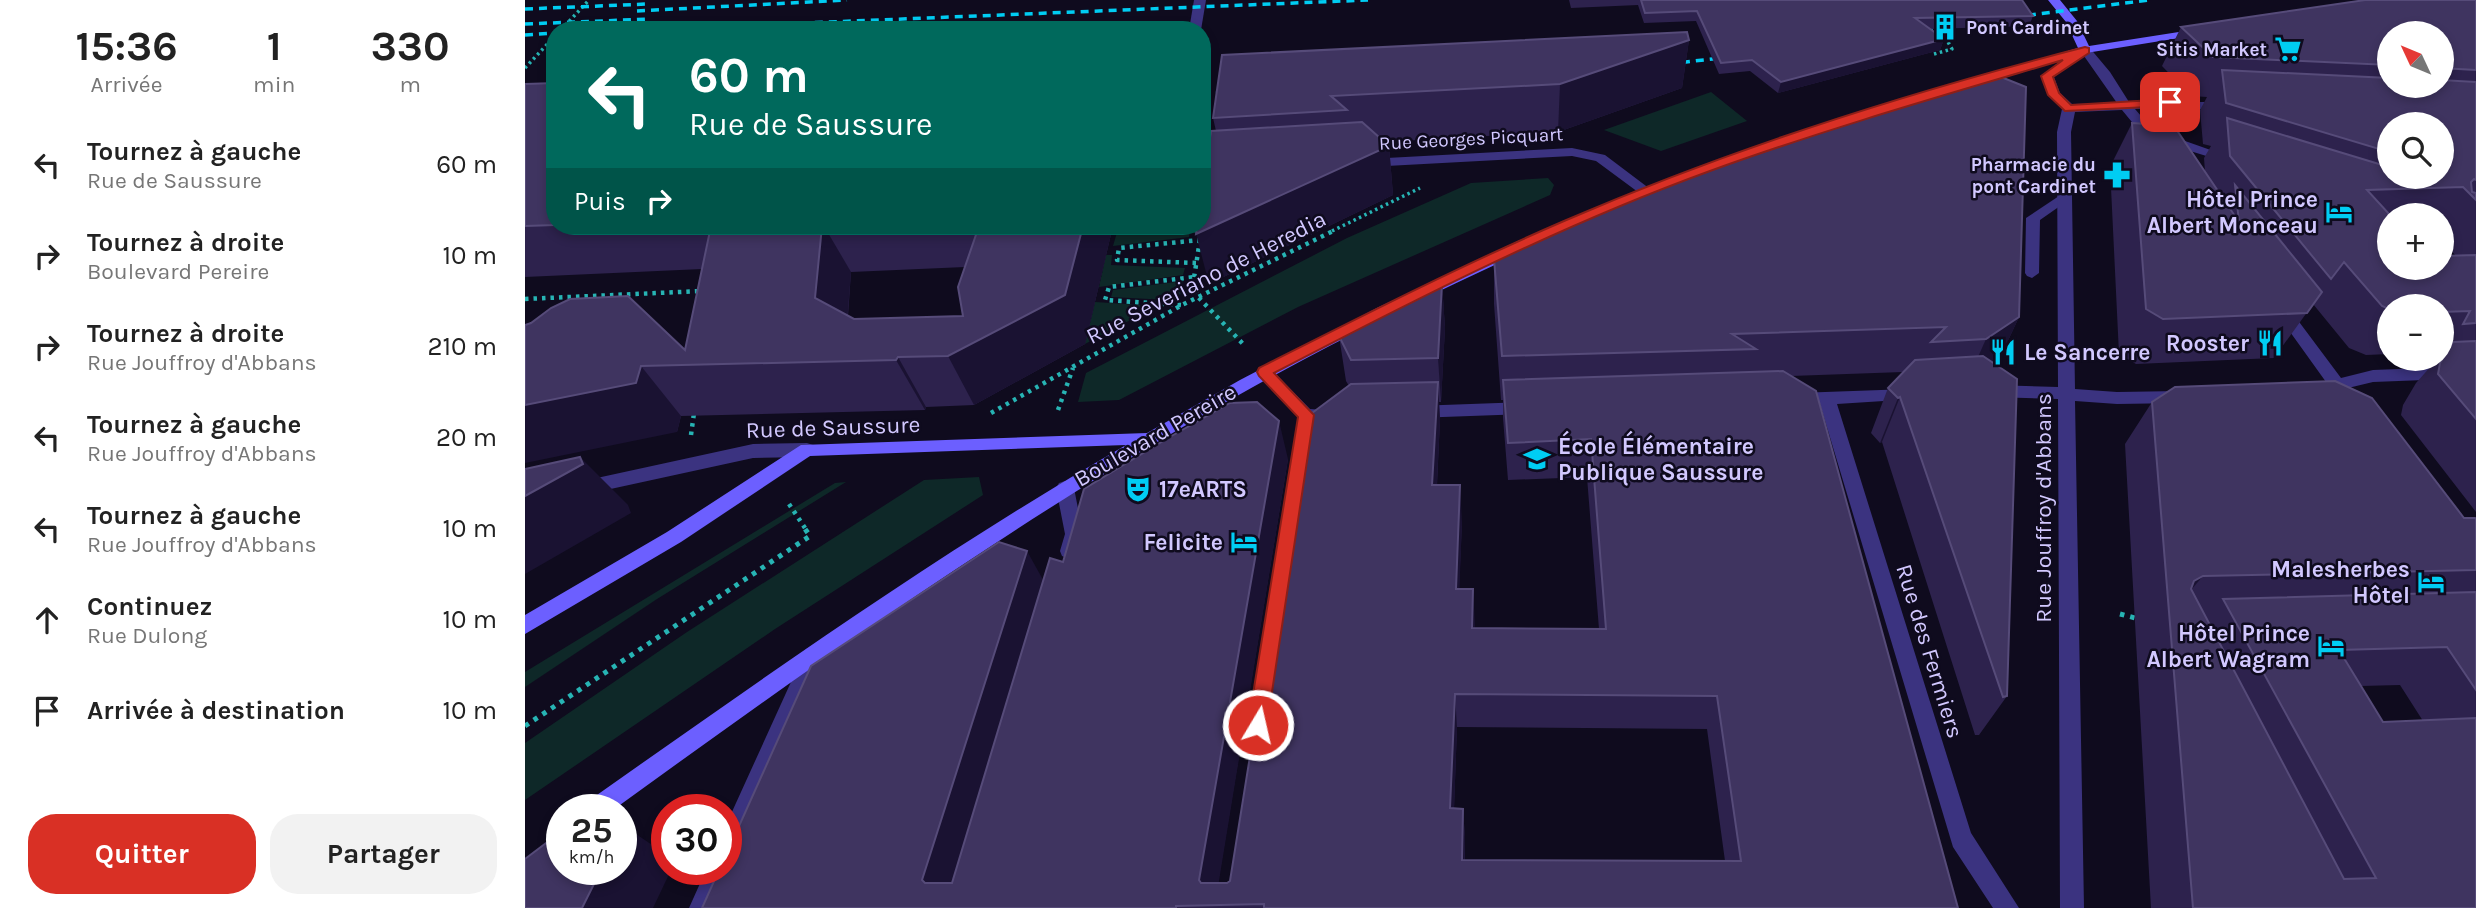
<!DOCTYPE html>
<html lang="fr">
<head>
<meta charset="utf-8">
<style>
  :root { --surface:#fff; --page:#f2f2f2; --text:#222; --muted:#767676; --accent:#d93025 }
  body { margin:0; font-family:Karla,sans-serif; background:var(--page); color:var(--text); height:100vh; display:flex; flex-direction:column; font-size:26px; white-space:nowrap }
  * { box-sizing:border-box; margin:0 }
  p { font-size:23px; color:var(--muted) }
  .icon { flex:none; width:38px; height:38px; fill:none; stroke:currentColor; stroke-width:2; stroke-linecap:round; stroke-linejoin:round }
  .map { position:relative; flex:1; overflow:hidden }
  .side { display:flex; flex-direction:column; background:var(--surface); width:525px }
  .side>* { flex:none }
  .guide { position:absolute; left:21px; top:21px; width:665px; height:214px; border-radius:28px; box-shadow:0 4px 10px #0003; background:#00695c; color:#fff; overflow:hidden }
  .needle { width:46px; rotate:314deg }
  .controls { position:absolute; left:1852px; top:21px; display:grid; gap:14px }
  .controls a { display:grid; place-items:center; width:77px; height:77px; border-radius:50%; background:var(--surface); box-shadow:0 4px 10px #0003; font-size:35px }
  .speed { position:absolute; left:21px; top:794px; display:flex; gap:14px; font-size:35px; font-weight:700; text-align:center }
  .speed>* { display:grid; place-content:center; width:91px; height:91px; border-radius:50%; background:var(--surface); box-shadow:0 4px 10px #0003; line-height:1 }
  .speed small { font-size:18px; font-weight:400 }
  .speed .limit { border:10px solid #d22; background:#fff; color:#111 }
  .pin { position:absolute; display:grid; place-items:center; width:60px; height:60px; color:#fff; margin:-30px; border-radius:14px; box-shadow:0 4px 10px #0006 }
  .me { position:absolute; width:77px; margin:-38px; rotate:9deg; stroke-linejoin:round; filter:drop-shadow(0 0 5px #0008) }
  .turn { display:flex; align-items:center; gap:24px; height:147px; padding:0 28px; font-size:32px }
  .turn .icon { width:91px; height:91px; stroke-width:2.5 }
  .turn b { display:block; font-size:49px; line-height:60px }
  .then { display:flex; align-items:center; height:66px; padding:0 28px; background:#0003; gap:14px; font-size:26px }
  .eta { display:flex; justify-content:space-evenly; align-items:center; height:119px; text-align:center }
  .eta b { font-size:42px; font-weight:700; line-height:49px }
  .button { display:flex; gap:14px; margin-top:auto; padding:14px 28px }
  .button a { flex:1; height:80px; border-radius:28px; background:var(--accent); color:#fff; font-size:28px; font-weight:700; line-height:80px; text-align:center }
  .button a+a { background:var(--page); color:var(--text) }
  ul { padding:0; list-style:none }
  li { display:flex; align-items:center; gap:21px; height:91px; padding:0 28px }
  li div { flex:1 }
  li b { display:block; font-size:26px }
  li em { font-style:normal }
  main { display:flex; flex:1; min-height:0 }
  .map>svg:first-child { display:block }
  .green { fill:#0e2828 }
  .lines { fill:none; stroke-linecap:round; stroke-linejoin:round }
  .path-far2 { stroke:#27b4b4; stroke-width:3.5; stroke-dasharray:2.5 3.5; stroke-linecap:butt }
  .path-far1 { stroke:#27b4b4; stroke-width:4.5; stroke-dasharray:3.5 5; stroke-linecap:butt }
  .path { stroke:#27b4b4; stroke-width:5; stroke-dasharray:4.5 6; stroke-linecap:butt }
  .lane { fill:#3b3380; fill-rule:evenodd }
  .street { fill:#3b3380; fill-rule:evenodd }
  .secondary { fill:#6c5fff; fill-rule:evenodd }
  .rail { stroke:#00cdf3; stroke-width:3.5; stroke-dasharray:8 6; stroke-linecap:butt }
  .wall { fill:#2d224d; fill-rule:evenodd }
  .shaded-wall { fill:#1a1232 }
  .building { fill:#3f3460; stroke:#564b79; stroke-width:2; fill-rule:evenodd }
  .route { fill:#d93025; stroke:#8d1f18; stroke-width:2 }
  .labels { text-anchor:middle; stroke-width:5; stroke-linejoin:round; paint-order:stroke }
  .far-poi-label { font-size:19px; font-weight:bold; fill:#d2c8ff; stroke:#0f0b1e; text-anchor:end }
  .far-street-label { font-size:19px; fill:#d2c8ff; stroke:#0f0b1e }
  .poi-label { font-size:23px; font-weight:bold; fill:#d2c8ff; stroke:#0f0b1e; text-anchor:end }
  .street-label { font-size:23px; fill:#d2c8ff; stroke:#0f0b1e }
</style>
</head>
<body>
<main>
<section class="side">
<div class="eta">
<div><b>15:36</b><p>Arrivée</p></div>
<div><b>1</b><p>min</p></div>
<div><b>330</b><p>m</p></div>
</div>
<ul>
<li><svg class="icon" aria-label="left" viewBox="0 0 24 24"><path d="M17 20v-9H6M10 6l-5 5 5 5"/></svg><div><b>Tournez à gauche</b><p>Rue de Saussure</p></div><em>60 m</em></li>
<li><svg class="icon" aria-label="right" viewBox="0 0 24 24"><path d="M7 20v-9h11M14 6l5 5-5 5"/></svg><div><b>Tournez à droite</b><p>Boulevard Pereire</p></div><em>10 m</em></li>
<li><svg class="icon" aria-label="right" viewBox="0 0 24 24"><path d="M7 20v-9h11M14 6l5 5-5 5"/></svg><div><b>Tournez à droite</b><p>Rue Jouffroy d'Abbans</p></div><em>210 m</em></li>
<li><svg class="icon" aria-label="left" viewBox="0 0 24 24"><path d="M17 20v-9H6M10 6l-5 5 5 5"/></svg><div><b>Tournez à gauche</b><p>Rue Jouffroy d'Abbans</p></div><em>20 m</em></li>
<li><svg class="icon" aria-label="left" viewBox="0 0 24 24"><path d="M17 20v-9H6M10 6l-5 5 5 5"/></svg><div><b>Tournez à gauche</b><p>Rue Jouffroy d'Abbans</p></div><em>10 m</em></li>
<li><svg class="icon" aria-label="ahead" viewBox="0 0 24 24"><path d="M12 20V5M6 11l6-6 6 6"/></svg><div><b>Continuez</b><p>Rue Dulong</p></div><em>10 m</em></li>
<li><svg class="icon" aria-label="arrive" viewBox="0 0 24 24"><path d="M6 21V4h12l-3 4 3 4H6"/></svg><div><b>Arrivée à destination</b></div><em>10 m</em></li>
</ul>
<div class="button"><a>Quitter</a><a>Partager</a></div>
</section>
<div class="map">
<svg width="1951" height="908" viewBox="0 0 1951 908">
  <rect width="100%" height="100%" fill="#0f0b1e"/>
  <g class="green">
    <path d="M1186 92 1222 121 1136 151 1079 130Z"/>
    <path d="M1023 178 1029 185 1025 195 773 307 594 400 553 402 561 373 822 238 946 183Z"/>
    <path d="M593 229 665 232 664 237 588 246Z"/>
    <path d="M581 255H587L586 265 660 268 658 275 574 287Z"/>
    <path d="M658 281 656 294 643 300 586 297 588 290Z"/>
    <path d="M570 302 632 306 560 344Z"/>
    <path d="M454 477 458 495 250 629 0 800V743L162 632 399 480Z"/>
    <path d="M321 482 132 599 0 687V672L310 483Z"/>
  </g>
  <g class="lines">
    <g class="path-far2">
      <path d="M36 30 64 0"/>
      <path d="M1409 54 1427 49 1419 35"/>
      <path d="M0 68 30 36"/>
      <path d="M607 226 675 230"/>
      <path d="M807 231 895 188"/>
    </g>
    <g class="path-far1">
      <path d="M669 230H675"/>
      <path d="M675 240 668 284 673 297 720 346"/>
      <path d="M671 263 592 260 594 248 675 240"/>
      <path d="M0 299 177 291"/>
      <path d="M656 305 580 300 584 287 669 277"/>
      <path d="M533 410 548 368"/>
      <path d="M466 413 657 305 810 230"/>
      <path d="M166 435 169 413"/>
      <path d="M264 504 280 528"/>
    </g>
    <g class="path">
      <path d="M1595 614 1614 619"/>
      <path d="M0 726 285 536 278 526"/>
    </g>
    <path class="lane" d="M1540 192 1545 193V199L1515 220 1514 273 1507 278 1502 276 1500 273 1501 218Z"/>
    <g class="street">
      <path d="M669 0H681L676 30H664Z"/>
      <path d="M1556 47H1564L1585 72 1604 102H1707L1709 105 1703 109H1610L1635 138 1646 136 1711 159 1704 163 1636 142 1625 144 1597 110 1550 112 1546 132 1550 389 1592 392 1656 391 1664 397 1656 403 1592 404 1550 401 1559 908H1535L1533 399 1467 397 1459 391 1467 385 1533 387 1532 132 1537 109 1523 95 1516 76ZM1559 56 1592 103 1547 104 1535 93 1529 77Z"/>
      <path d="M1047 148 1080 155 1129 192 1122 196 1117 195 1071 161 1047 156 843 167 836 163 843 159Z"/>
      <path d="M1758 306 1763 307 1816 378 1848 370 1951 366V378L1848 382 1823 388 1826 393 1818 399 1808 392 1795 395 1789 393 1787 389 1789 385 1801 382 1750 311Z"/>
      <path d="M739 366 745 368 785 409 812 411 814 415 812 419H775L733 376 731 372Z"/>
      <path d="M1384 389 1392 395 1390 399 1312 404 1446 833 1494 908H1468L1428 847 1295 404 1272 405 1264 399 1272 393Z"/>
      <path d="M1002 402 1010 408 1002 414 890 418 882 412 890 406Z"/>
      <path d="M282 443 288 445 291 450 288 455 282 457 228 458 58 495 52 493 49 488 52 483 58 481 228 444Z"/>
      <path d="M540 481 546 483 549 488 558 534 551 556 544 559 537 556 535 551 540 534 531 488 534 483Z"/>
      <path d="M288 646 295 649 298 655 209 860 202 863 205 870 188 908H164L181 870H201V825L281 649Z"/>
    </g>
    <g class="secondary">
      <path d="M1523 0H1535L1552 21 1564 46 1673 29 1679 32 1673 35 1561 53 1455 85H1447V79L1553 48 1541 22Z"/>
      <path d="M1142 180 1149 184 1147 187C1004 247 864 312 728 387 504 511 295 660 88 810H59L62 802C238 678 414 553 601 445L285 456 156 542 0 634V615L142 532 276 445 622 433 715 380 852 308 993 241Z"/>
    </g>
    <g class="rail">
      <path d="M0 9 122 4"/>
      <path d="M112 11 322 0"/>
      <path d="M1489 17 1625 0"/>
      <path d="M0 24 125 19"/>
      <path d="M108 30 843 0"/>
      <path d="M1386 33 1434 25"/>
      <path d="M0 35 30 33"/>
      <path d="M1143 64 1205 57"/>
      <path d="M677 94 710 92"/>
    </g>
  </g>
  <g class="wall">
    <path d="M1044 0H1497L1508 16 1504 26 1404 29 1419 39 1415 50 1253 93 1225 71 1194 74 1171 21 1119 23 1113 5 1046 8Z"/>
    <path d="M1951 0V512L1876 415 1878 405 1891 383 1907 365H1901L1905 359H1916V306H1864V354L1841 355 1824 348 1788 304 1749 358 1611 364 1594 354 1585 167 1607 123 1680 172 1679 158 1686 146 1678 144 1675 110 1682 97 1666 96 1637 66 1656 27ZM1864 33H1916V86H1864ZM1864 124H1916V177H1864ZM1864 215H1916V240L1931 256 1864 268Z"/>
    <path d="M1164 40 1157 88 1033 132 859 142 864 146 868 195 684 284 691 131 688 118 697 55Z"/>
    <path d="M30 83V226H588L560 344 449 405 401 407 400 410 156 416 152 432 0 325 160 350 177 269 0 277V84ZM440 267 438 316 329 319 323 316 326 272Z"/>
    <path d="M969 259 1494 317 1473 362 1469 364 1482 696 1454 735H1450L1357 442 1355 443 1346 433 1363 388 1378 372 1266 376 1433 908H177L538 562 763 459 693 883H702L705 881 824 386 821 381 814 336 917 283 920 328 916 402H914L915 420 912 485 937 522 934 589 949 628 1074 629 1062 477 983 480 978 418V400H976L969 304ZM932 727 1182 729 1200 861 940 860V838L938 809 929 808Z"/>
    <path d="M1627 402 1939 518 1951 519V908H1626L1600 444ZM1875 685 1898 721 1858 722 1836 686Z"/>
  </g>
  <g class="shaded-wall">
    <path d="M1419 39 1415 50 1253 93 1256 82Z"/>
    <path d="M1164 40 1157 88 1033 132 1035 84Z"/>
    <path d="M864 146 868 195 684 284 671 234Z"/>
    <path d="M297 226H299L326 272 320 348 290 298Z"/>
    <path d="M558 226H588L560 344 449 405 423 356Z"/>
    <path d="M917 283 920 328 916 402 913 358Z"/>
    <path d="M1494 317 1473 362 1441 384 1461 339Z"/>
    <path d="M373 357 401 407 400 410 371 360Z"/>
    <path d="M116 366 156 416 152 432 0 463V405Z"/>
    <path d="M913 382 915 420 910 522 907 485Z"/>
    <path d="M1375 397 1357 442 1355 443 1373 398Z"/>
    <path d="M754 421 763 459 690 905 674 880Z"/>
    <path d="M55 457 103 505 106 513 0 574V496Z"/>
    <path d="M935 485 937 522 933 625 931 589Z"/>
    <path d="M502 551 522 587 427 907 397 880Z"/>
    <path d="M1678 576 1644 616 1669 581Z"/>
    <path d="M948 589 950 625 949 662 947 628Z"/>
    <path d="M930 694 932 727 928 838 925 808Z"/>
    <path d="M938 809 940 838 939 888 937 860Z"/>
    <path d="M99 826 142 855V870H146L128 908H57L76 870H96V831Z"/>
  </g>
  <g class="building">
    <path d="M1116 0H1497L1508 16 1390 18 1419 39 1256 82 1227 60 1196 63 1172 11 1120 13Z"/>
    <path d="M1840 0H1951V70L1916 68V33H1864V65L1688 57 1656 27Z"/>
    <path d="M1162 32 1164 40 1035 84 806 96 822 110 688 118 697 55Z"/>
    <path d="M1697 70 1864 78V86H1916V80L1951 82V180L1949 179 1946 182 1947 192 1951 193V200L1938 187 1842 190 1865 215H1864V268H1916V256L1951 255V323L1938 324 1945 311 1916 312V306H1864V309L1857 306 1819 262 1806 279 1705 156 1702 118 1864 167V177L1919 176 1921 172 1916 168V124H1864V152L1701 103Z"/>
    <path d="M1466 73 1501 87 1494 317 1461 339 1406 342 1421 327 1207 334 1231 349 977 356 969 259 1139 184 1333 113Z"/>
    <path d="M30 83V225L0 226V84Z"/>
    <path d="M837 122 864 146 671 234 672 226H677V191L686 131Z"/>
    <path d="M1607 123 1649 126 1714 222 1710 185 1797 292 1782 313 1638 319 1621 309Z"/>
    <path d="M186 226H297L290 298 329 319 438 316 433 287 454 226H558L540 295 423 356 373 357 371 360 116 366 111 383 0 405V325L6 323 26 308 45 299 103 296 160 350Z"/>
    <path d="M917 283 913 358 826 360 814 336Z"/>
    <path d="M1951 341V419L1913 374 1915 363 1928 342Z"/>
    <path d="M1458 356 1492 379 1482 696 1478 697 1375 397 1373 398 1363 388 1390 360Z"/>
    <path d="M1258 371 1291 391 1433 908H739V904L651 906V908H177L194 870H201V855L286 666 474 542 502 551 397 880 400 883H427L525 558 538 562 559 489 643 438 705 403 732 402 754 421 674 880 676 883H702L705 881 779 419 826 384 913 382 907 485H935L931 589H948L947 628 1081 629 1066 439 983 443 978 380ZM930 694 1192 696 1216 861 937 860 938 809 925 808Z"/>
    <path d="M1810 381 1847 398 1939 518H1950L1951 519V570L1678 576 1669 581 1666 589 1819 879 1851 878 1698 599 1951 592V690L1922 647 1814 650 1858 722 1951 718V908H1668L1627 402 1650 387Z"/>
    <path d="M55 457 58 464 0 496V469Z"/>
    <path d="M37 831V870H76L57 908H0V859Z"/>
  </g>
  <path class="route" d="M1560 47 1564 48V53L1528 77 1534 93 1546 105 1645 99 1651 102 1645 106 1540 111 1523 95 1516 76 1538 60C1420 95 1301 129 1185 171 1034 226 891 299 749 373L789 415 742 725 739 731 733 734 726 731 723 725 773 417 734 376 732 372 734 368C835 317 935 266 1039 221 1205 149 1385 92 1560 47Z"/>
  <defs>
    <g id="building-bare" transform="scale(2.1)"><path d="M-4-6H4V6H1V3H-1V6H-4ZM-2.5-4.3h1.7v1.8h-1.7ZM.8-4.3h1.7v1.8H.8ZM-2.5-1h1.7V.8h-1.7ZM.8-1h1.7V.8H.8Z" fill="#00cdf3" stroke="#0f0b1e" stroke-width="2.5" paint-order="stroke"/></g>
    <g id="supermarket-bare" transform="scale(2.1)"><path d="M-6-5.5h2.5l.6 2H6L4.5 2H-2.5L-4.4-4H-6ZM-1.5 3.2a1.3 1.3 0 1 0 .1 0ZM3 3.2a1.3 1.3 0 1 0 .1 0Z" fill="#00cdf3" stroke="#0f0b1e" stroke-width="2.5" paint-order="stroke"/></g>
    <g id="pharmacy-bare" transform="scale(2.1)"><path d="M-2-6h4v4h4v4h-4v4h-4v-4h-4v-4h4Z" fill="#00cdf3" stroke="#0f0b1e" stroke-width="2.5" paint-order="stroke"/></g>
    <g id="hotel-bare" transform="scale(2.1)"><path d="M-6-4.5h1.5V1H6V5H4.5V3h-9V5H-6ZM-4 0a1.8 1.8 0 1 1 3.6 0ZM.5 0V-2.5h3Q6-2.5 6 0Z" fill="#00cdf3" stroke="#0f0b1e" stroke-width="2.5" paint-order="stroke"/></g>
    <g id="restaurant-bare" transform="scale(2.1)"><path d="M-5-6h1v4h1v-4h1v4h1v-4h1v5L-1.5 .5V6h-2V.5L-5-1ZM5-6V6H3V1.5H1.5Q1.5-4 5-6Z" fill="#00cdf3" stroke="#0f0b1e" stroke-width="2.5" paint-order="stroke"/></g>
    <g id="school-bare" transform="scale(2.1)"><path d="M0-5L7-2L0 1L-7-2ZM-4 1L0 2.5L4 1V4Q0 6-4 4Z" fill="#00cdf3" stroke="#0f0b1e" stroke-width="2.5" paint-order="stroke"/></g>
    <g id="theatre-bare" transform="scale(2.1)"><path d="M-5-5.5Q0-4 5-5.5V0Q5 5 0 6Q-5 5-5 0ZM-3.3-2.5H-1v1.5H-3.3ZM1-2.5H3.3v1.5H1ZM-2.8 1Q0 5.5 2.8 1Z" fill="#00cdf3" stroke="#0f0b1e" stroke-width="2.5" paint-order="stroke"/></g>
  </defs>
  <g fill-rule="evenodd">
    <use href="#building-bare" x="1420" y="27"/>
    <use href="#supermarket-bare" x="1763" y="49"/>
    <use href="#pharmacy-bare" x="1592" y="175"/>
    <use href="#hotel-bare" x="1814" y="212"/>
    <use href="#restaurant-bare" x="1745" y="343"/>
    <use href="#restaurant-bare" x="1478" y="352"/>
    <use href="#school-bare" x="1012" y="459"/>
    <use href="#theatre-bare" x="613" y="489"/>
    <use href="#hotel-bare" x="719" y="542"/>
    <use href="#hotel-bare" x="1906" y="582"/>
    <use href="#hotel-bare" x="1806" y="646"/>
  </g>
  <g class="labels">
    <g class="far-poi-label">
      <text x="1441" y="34" text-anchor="start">Pont Cardinet</text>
      <text x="1742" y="56">Sitis Market</text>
      <text x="1571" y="171">Pharmacie du<tspan x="1571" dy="22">pont Cardinet</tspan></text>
    </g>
    <g class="far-street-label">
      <text transform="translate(946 138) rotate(-3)" y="7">Rue Georges Picquart</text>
    </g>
    <g class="poi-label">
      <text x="1793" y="207">Hôtel Prince<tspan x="1793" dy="26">Albert Monceau</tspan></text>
      <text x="1724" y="351">Rooster</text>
      <text x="1499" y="360" text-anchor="start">Le Sancerre</text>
      <text x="1033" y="454" text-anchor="start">École Élémentaire<tspan x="1033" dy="26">Publique Saussure</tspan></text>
      <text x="634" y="497" text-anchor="start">17eARTS</text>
      <text x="698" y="550">Felicite</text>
      <text x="1885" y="577">Malesherbes<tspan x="1885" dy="26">Hôtel</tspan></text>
      <text x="1785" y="641">Hôtel Prince<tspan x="1785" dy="26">Albert Wagram</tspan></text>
    </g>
    <g class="street-label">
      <text transform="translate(681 277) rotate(-27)" y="8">Rue Severiano de Heredia</text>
      <text transform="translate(308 427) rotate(-2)" y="8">Rue de Saussure</text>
      <text transform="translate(630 435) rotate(-30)" y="8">Boulevard Pereire</text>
      <text transform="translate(1518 508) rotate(-90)" y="8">Rue Jouffroy d'Abbans</text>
      <text transform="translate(1405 651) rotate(73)" y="8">Rue des Fermiers</text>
    </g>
  </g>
</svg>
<div class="controls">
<a><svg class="needle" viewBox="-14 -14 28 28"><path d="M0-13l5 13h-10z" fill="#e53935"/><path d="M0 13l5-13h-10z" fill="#767676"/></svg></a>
<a><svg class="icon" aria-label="search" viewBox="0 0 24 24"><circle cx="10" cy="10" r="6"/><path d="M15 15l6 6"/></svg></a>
<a>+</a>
<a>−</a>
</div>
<div class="speed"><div>25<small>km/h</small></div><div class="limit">30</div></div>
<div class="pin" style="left:1645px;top:102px;background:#d93025"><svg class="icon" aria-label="arrive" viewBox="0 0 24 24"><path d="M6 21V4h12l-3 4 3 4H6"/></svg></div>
<svg class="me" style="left:733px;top:725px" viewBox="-20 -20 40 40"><circle r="17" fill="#d93025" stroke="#fff" stroke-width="3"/><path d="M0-11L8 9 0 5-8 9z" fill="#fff"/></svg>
<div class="guide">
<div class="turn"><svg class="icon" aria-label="left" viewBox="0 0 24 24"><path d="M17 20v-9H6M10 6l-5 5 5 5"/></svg><div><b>60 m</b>Rue de Saussure</div></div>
<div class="then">Puis<svg class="icon" aria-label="right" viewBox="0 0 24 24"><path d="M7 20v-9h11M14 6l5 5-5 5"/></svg></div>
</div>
</div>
</main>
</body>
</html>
